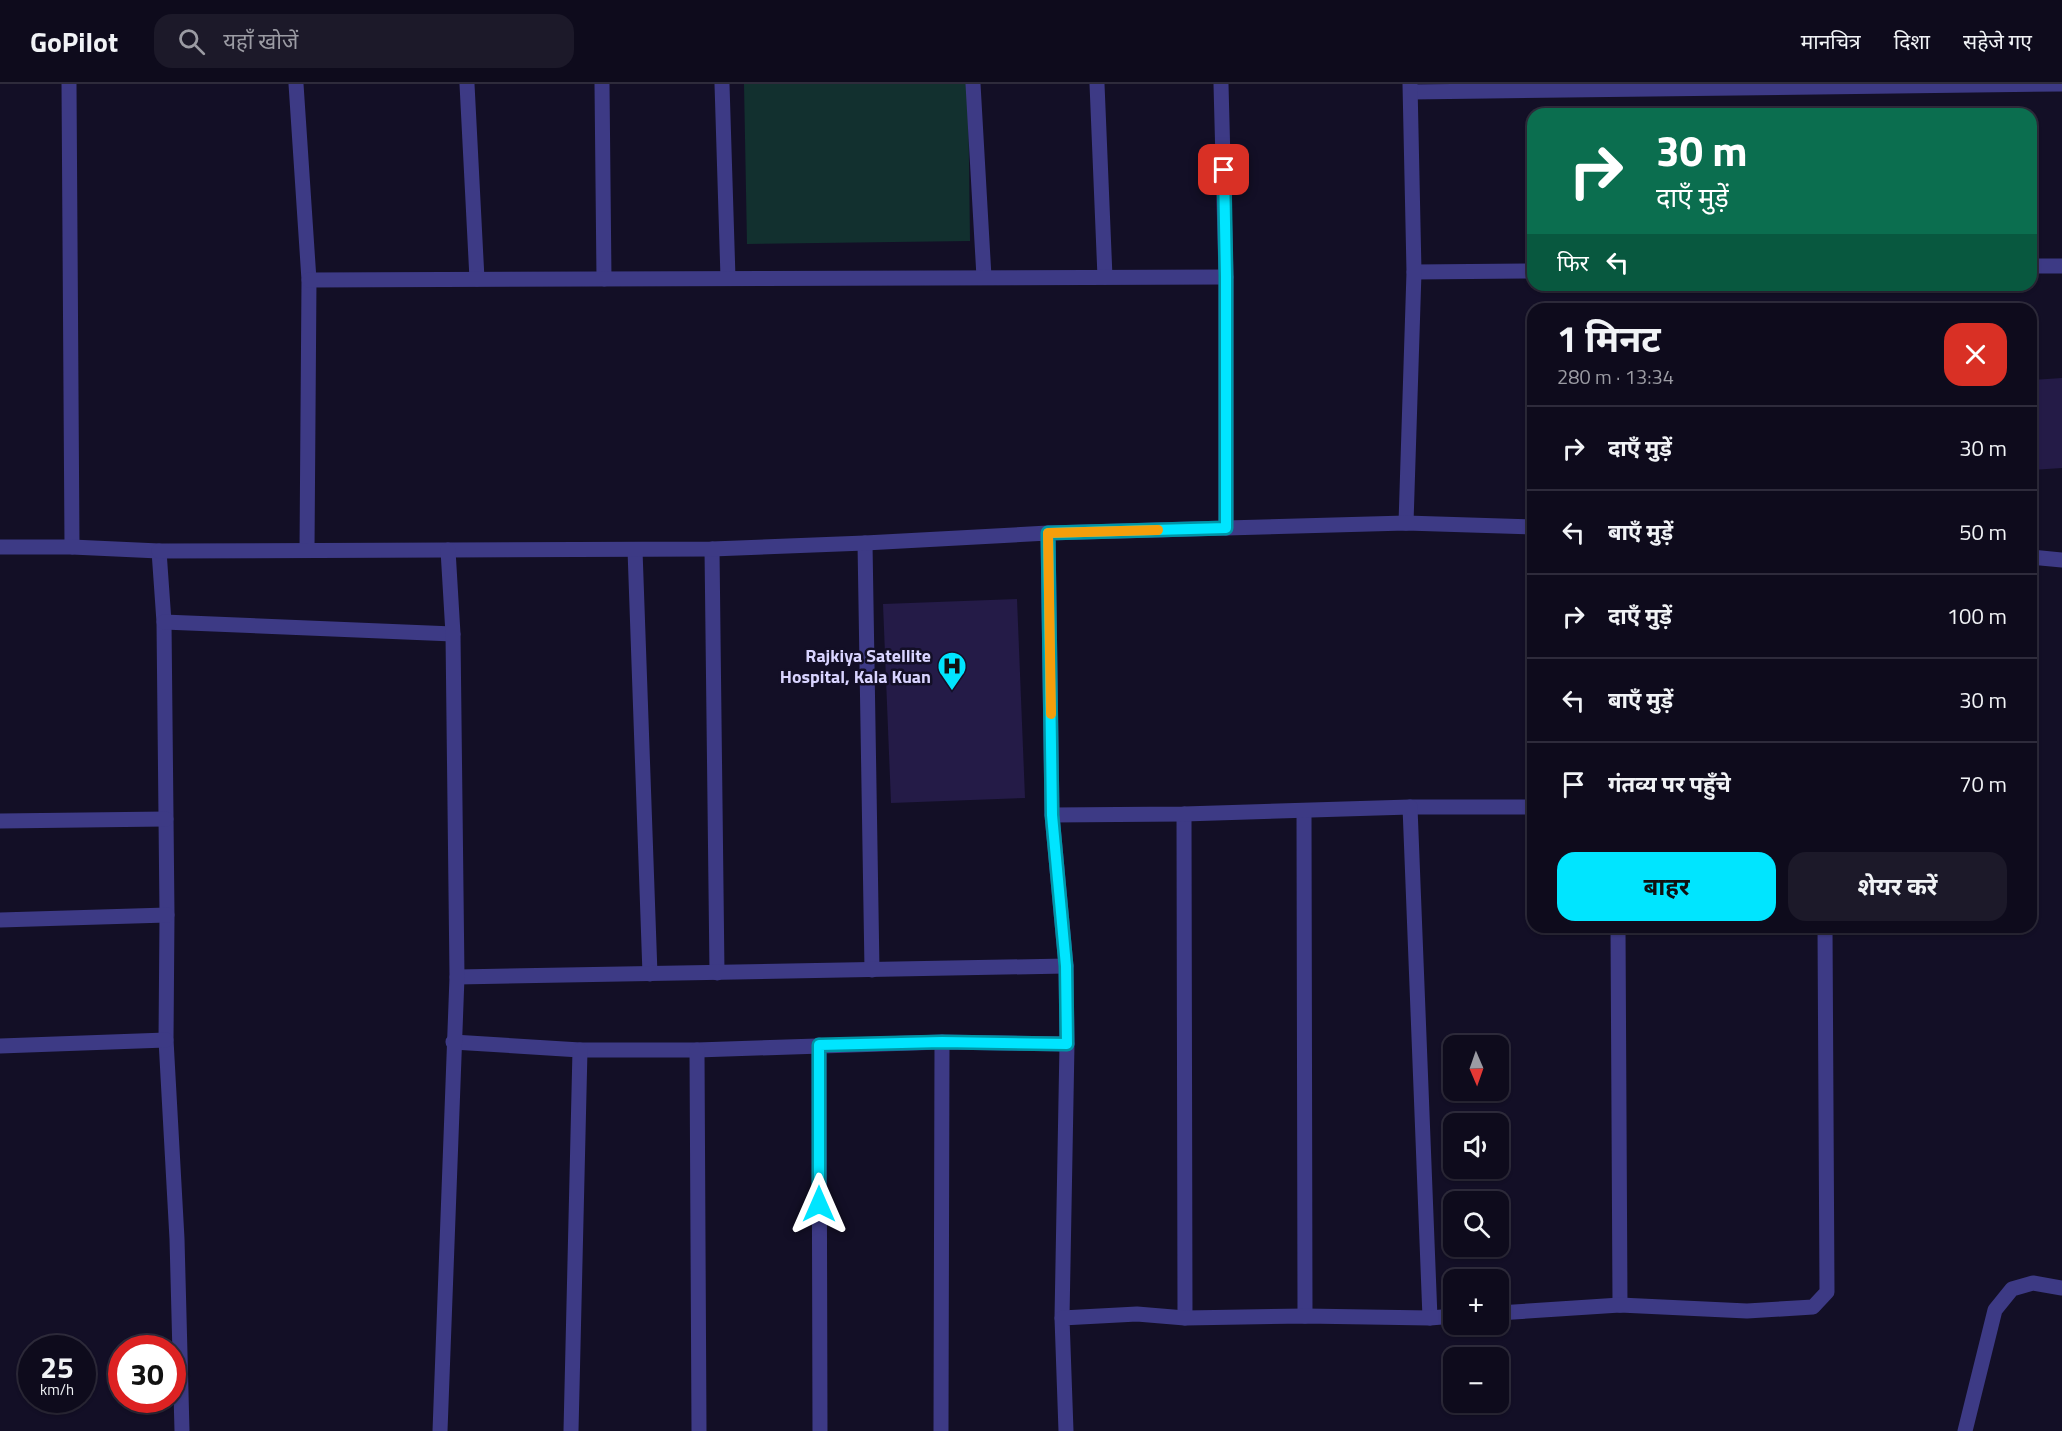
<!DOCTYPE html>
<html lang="hi">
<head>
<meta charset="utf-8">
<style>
  :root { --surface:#0e0b1c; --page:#1c1929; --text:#f1f3f6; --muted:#9b9ba3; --line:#2e2b3b; --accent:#00e5ff }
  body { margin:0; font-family:"Titillium Web","Noto Sans Devanagari",sans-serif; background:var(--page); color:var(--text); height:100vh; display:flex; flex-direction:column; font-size:22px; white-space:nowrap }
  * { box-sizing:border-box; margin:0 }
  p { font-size:20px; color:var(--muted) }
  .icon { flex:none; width:33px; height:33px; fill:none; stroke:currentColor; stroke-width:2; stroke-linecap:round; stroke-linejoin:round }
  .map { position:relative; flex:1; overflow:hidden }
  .sheet { position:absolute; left:1527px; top:219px; width:510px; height:630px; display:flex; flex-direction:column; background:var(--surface); border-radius:18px; box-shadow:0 2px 4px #0004,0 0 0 2px var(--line) }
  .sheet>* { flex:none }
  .hud { position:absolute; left:1527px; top:24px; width:510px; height:183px; border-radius:18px; box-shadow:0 2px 4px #0004,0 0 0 2px var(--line); background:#0b6e4f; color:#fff; overflow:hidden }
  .needle { width:39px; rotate:178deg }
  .tools { position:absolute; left:1443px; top:951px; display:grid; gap:12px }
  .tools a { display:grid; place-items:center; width:66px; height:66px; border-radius:12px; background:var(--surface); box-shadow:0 2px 4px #0004,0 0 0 2px var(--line); font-size:30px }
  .speed { position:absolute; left:18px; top:1251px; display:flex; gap:12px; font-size:30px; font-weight:700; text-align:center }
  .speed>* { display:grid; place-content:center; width:78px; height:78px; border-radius:50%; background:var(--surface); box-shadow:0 2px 4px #0004,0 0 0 2px var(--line); line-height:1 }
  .speed small { font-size:15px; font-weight:400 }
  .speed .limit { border:9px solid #d22; background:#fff; color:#111 }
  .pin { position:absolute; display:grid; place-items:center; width:51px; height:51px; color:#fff; margin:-26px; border-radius:12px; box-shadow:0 3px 9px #0006 }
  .me { position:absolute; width:66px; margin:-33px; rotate:0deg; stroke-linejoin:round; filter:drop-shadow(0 0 4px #0008) }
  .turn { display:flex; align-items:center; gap:21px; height:126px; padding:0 30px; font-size:27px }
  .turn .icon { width:78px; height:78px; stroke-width:2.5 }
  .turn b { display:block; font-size:42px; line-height:51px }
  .then { display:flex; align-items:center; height:57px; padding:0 30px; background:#0003; gap:12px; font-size:22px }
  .round { display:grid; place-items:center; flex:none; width:63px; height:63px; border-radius:18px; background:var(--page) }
  .overview { display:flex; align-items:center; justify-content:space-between; height:102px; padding:0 30px }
  h1 { font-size:36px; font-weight:700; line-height:45px }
  .button { display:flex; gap:12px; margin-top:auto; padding:12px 30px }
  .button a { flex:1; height:69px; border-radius:18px; background:var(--accent); color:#111; font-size:24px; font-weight:700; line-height:69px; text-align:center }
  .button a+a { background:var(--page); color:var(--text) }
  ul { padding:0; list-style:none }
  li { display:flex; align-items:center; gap:18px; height:84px; padding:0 30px; border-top:2px solid var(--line) }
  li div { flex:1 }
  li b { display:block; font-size:22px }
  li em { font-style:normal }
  header { display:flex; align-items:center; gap:36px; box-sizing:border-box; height:84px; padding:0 30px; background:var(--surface); border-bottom:2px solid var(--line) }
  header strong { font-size:28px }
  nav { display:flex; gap:33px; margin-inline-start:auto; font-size:21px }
  .search { width:420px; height:54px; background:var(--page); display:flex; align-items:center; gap:15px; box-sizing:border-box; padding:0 21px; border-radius:18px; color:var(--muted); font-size:22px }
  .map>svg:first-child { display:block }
  .green { fill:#12302f }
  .building { fill:#241b47 }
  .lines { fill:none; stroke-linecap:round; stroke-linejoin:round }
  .street { stroke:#3d3a85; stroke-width:15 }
  .route-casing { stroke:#0095a6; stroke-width:15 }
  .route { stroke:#00e5ff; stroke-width:10 }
  .slow { stroke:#f59e0b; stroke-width:10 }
  .labels { text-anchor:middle; stroke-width:5; stroke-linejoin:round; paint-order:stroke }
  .poi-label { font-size:18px; font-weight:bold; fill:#d9d4ff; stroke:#130f26; text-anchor:end }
</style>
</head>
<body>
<header>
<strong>GoPilot</strong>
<div class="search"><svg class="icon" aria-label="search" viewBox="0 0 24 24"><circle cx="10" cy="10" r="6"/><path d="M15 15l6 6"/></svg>यहाँ खोजें</div>
<nav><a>मानचित्र</a><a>दिशा</a><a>सहेजे गए</a></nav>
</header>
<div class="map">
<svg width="2062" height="1347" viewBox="0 0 2062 1347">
  <rect width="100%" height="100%" fill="#130f26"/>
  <path class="green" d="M744 0H968L970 157 747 160Z"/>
  <g class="building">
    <path d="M2062 294V384L2031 386V296Z"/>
    <path d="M1017 515 1025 714 891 719 883 520Z"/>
  </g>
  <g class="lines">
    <g class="street">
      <path d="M69 0 72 463"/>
      <path d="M296 0 309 196 307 466"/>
      <path d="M467 0 477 195"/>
      <path d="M602 0 604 195"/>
      <path d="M722 0 728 194"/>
      <path d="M973 0 984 193"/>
      <path d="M1097 0 1105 193"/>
      <path d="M1221 0 1226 193V444"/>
      <path d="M1411 8 2062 0"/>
      <path d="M2031 182H2062"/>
      <path d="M1414 188 1533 187"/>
      <path d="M309 196 1226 193"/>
      <path d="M1406 439 1414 188 1410 0"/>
      <path d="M1048 449 1052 731 1066 882 1067 960 1062 1234"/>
      <path d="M865 459 872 886"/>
      <path d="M0 463H72L159 467 164 538 167 831 166 956 177 1155 182 1347"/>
      <path d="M712 465 717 889"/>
      <path d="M635 466 650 890"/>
      <path d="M159 467 712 465 865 459 1048 449 1226 444 1406 439 1533 443"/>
      <path d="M2031 473 2062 476"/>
      <path d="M164 538 453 550"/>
      <path d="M1410 723H1533"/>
      <path d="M1304 727 1305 1232"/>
      <path d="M1184 730 1185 1234"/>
      <path d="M1052 731 1184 730 1410 723 1430 1234"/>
      <path d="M0 737 166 735"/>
      <path d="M0 836 167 831"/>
      <path d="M1618 843 1620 1221"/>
      <path d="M457 893 1066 882"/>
      <path d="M453 958 580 966H697L942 958 1067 960"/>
      <path d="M819 961 820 1347"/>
      <path d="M0 962 166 956"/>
      <path d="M697 966 699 1347"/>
      <path d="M1498 1229 1620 1221 1747 1227 1813 1223 1827 1208 1825 843"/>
      <path d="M440 1347 457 893 453 550 448 466"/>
      <path d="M571 1347 580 966"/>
      <path d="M941 1347 942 958"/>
      <path d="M1066 1347 1062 1234 1137 1230 1185 1234 1305 1232 1430 1234 1454 1232"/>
      <path d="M1965 1347 1995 1226 2012 1205 2033 1199 2062 1204"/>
    </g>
  </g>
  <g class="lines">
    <g class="route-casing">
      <path id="route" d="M819 1120V961L942 958 1067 960 1066 882 1052 731 1048 449 1226 444V192L1224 86"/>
    </g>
    <use href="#route" class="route"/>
    <path class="slow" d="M1051 630 1048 449 1158 446"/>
  </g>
  <defs>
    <g id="hospital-pin" transform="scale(1.5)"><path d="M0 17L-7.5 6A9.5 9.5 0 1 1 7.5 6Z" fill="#00e5ff" stroke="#130f26"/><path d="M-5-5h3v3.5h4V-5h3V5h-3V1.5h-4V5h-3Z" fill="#111"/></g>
  </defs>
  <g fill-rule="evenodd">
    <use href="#hospital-pin" x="952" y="582"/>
  </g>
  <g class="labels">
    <g class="poi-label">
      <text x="931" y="578">Rajkiya Satellite<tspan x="931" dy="21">Hospital, Kala Kuan</tspan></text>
    </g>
  </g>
</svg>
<div class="tools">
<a><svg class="needle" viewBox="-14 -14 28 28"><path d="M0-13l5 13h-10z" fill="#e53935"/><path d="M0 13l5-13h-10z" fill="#9b9ba3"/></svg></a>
<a><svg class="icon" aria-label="sound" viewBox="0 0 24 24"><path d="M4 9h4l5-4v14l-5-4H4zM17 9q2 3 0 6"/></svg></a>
<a><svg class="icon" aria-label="search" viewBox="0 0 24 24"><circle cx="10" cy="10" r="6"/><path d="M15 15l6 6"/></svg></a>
<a>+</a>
<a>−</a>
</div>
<div class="speed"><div>25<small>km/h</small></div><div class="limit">30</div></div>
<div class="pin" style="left:1224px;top:86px;background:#d93025"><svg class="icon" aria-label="arrive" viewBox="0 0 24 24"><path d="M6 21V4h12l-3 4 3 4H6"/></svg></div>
<svg class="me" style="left:819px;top:1120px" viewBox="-20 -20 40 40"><path d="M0-17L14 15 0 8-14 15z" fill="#00e5ff" stroke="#fff" stroke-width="4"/></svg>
<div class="hud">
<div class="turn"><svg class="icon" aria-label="right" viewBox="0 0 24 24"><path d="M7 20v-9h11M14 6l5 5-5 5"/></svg><div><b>30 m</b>दाएँ मुड़ें</div></div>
<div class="then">फिर<svg class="icon" aria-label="left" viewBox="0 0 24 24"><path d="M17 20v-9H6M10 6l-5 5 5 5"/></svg></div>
</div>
<section class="sheet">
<div class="overview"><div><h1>1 मिनट</h1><p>280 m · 13:34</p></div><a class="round" style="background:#d93025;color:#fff"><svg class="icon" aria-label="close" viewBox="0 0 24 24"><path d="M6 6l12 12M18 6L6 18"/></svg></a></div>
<ul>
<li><svg class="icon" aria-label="right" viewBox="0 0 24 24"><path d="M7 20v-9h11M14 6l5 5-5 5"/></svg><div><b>दाएँ मुड़ें</b></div><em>30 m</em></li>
<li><svg class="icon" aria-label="left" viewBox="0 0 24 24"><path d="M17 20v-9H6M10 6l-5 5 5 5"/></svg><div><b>बाएँ मुड़ें</b></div><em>50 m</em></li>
<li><svg class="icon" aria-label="right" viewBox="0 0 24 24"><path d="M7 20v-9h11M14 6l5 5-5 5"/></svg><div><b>दाएँ मुड़ें</b></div><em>100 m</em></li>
<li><svg class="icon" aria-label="left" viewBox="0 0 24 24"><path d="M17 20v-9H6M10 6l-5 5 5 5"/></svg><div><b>बाएँ मुड़ें</b></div><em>30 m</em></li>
<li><svg class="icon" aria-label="arrive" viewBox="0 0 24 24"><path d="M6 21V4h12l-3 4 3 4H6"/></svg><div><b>गंतव्य पर पहुँचे</b></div><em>70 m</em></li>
</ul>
<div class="button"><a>बाहर</a><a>शेयर करें</a></div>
</section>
</div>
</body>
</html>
